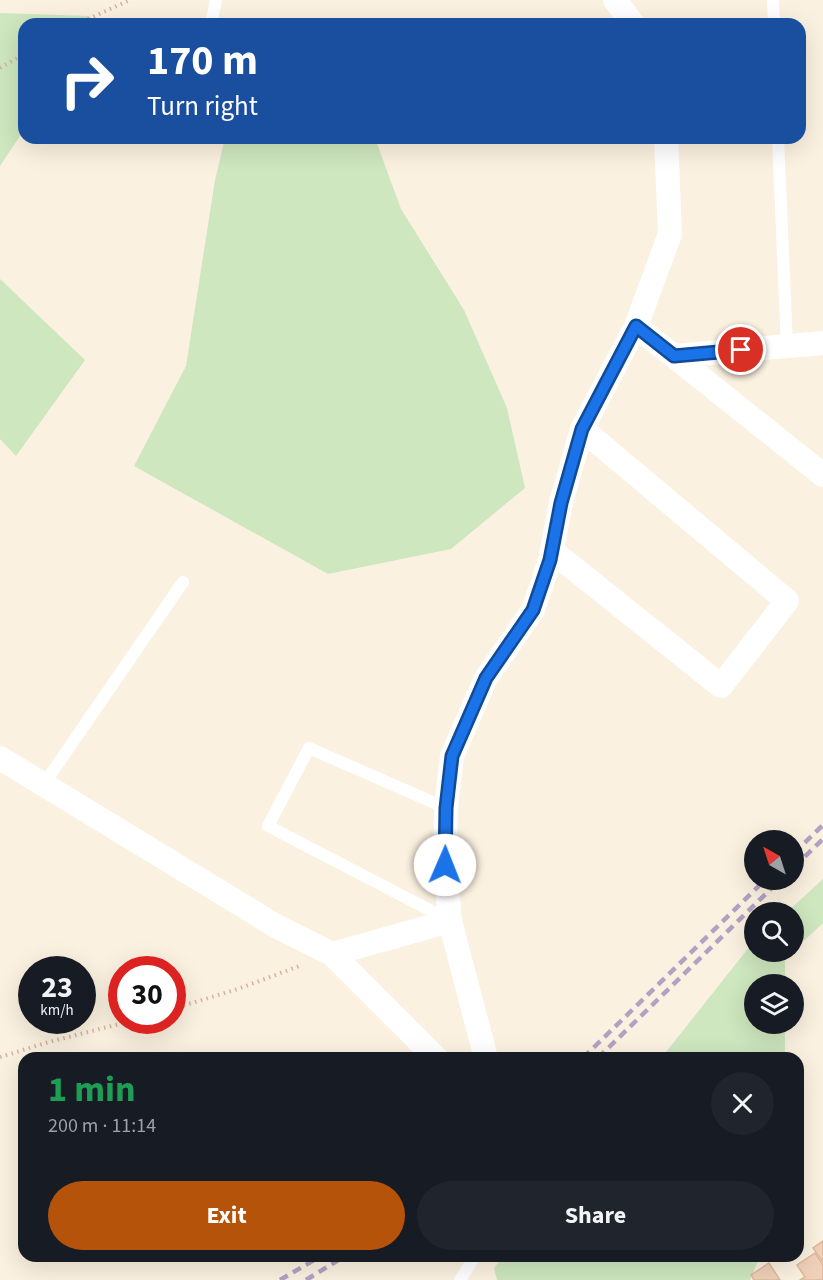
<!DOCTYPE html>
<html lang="en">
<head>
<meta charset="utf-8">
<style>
  :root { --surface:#171b24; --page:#20242c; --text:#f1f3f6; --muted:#9ea1a6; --accent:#b45309 }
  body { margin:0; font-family:"Source Sans 3",sans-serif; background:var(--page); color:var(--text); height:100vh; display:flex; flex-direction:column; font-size:22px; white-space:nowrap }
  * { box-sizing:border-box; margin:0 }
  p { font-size:20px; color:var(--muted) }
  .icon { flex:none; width:33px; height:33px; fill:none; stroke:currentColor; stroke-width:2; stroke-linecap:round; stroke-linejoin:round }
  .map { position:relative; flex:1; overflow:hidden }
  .panel { position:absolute; left:18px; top:1052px; width:786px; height:210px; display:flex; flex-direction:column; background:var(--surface); border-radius:18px; box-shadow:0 6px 24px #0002 }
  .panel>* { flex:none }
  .top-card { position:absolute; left:18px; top:18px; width:788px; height:126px; border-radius:18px; box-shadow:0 6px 24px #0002; background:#1a4fa0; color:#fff; overflow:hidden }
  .needle { width:39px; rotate:321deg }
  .tools { position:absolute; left:744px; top:830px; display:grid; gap:12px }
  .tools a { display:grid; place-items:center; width:60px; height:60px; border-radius:50%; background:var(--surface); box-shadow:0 6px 24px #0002; font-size:30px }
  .speed { position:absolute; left:18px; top:956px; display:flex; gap:12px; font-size:30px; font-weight:700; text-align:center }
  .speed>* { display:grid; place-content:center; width:78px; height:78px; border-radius:50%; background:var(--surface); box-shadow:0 6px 24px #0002; line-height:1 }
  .speed small { font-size:15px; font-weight:400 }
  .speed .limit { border:9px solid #d22; background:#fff; color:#111 }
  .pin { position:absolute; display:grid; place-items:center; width:51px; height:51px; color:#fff; margin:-26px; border:3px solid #fff; border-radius:50%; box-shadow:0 2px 6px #0007 }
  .me { position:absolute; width:66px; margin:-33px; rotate:1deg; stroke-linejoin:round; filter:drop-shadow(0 0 4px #0008) }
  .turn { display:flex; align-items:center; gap:21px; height:126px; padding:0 30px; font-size:27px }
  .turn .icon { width:78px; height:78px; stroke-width:2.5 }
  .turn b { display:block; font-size:42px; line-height:51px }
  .round { display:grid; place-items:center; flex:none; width:63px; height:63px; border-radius:32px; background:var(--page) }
  .head { display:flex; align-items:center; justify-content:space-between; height:102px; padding:0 30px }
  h1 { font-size:36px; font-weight:700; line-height:45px; color:#1e9e55 }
  .action { display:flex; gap:12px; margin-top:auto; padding:12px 30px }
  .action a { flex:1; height:69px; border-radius:36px; background:var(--accent); color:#fff; font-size:24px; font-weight:700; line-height:69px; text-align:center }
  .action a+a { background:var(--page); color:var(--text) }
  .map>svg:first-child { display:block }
  .green { fill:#cee7bf }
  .building { fill:#efd0b9; stroke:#e0b89a; stroke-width:1.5 }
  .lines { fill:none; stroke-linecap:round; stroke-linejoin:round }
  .path { stroke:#d3b49d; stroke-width:4; stroke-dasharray:1.5 4.5; stroke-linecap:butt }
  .service { stroke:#fff; stroke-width:12 }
  .minor { stroke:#fff; stroke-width:24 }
  .rail { stroke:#b4a0c2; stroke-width:4.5; stroke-dasharray:9 6; stroke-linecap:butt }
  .route-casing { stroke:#114b97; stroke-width:15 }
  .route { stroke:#1a73e8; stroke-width:10 }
</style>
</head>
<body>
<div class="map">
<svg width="823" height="1280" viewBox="0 0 823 1280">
  <rect width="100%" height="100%" fill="#fbf1e0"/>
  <g class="green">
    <path d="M0 13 89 16 97 24H24V130L0 166Z"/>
    <path d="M225 138H375L401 209 464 310 507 408 525 488 451 549 328 574 134 466 186 366 215 180Z"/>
    <path d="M0 279 85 360 16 456 0 439Z"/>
    <path d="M823 879V923L794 950V912H787Z"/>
    <path d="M754 941V951H792L785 957V984H754V1023H785V1057H662Z"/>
    <path d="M504 1256H760L750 1280H497L494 1268Z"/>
  </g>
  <g class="building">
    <path d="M823 1241V1262L813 1248Z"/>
    <path d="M815 1253 823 1265V1280H800L805 1277 797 1265Z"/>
    <path d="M769 1263 780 1280H754L751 1275Z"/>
  </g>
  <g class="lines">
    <g class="path">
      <path d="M77 24 130 0"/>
      <path d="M0 68 24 54"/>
      <path d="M172 1009 238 989 302 965"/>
      <path d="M0 1057 49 1042 135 1020"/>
    </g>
    <g class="service">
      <path d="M773 0 774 24"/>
      <path d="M211 24 216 0"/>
      <path d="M778 138 787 346"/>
      <path d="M44 784 183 582"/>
      <path d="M446 808 309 748 268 826 449 920"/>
      <path d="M460 1280 475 1256"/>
    </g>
    <g class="minor">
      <path d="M615 0 633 24"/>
      <path d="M636 326 823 475"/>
      <path d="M674 356 823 343"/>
      <path d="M552 551 721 686 787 601 582 429"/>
      <path d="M0 758 276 926 332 954 436 1058"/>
      <path d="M332 954 450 921"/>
      <path d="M486 1058 450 921 445 865 446 808 452 756 486 678 533 610 550 560 561 503 582 429 636 326 670 234 666 138"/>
    </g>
    <g class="rail">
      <path d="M794 853 823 825"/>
      <path d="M794 867 823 839"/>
      <path d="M583 1058 766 879"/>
      <path d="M598 1058 781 879"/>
      <path d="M280 1280 321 1256"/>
      <path d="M306 1280 345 1256"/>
    </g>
  </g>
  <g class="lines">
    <g class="route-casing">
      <path id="route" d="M445 865 446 808 452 756 486 678 533 610 550 560 561 503 582 429 636 326 674 356 741 350"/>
    </g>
    <use href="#route" class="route"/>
  </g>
</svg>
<div class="tools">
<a><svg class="needle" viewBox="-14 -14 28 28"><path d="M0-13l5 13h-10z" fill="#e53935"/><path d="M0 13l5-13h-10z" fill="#9ea1a6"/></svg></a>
<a><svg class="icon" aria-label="search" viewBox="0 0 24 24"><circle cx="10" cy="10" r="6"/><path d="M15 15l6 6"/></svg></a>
<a><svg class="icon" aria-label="layers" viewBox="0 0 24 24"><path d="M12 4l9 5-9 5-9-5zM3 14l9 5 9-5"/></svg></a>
</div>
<div class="speed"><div>23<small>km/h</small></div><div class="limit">30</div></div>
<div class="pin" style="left:741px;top:350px;background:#d93025"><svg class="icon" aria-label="arrive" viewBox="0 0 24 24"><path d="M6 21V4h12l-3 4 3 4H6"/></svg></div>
<svg class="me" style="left:445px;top:865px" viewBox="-20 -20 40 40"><circle r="19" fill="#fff"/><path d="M0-13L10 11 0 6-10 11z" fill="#1a73e8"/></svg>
<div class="top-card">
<div class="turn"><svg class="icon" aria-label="right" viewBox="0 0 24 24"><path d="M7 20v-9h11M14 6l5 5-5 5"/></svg><div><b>170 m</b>Turn right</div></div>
</div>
<section class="panel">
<div class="head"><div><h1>1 min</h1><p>200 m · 11:14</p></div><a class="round"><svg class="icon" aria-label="close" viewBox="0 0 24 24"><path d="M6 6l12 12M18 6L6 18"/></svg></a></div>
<div class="action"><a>Exit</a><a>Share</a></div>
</section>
</div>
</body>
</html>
